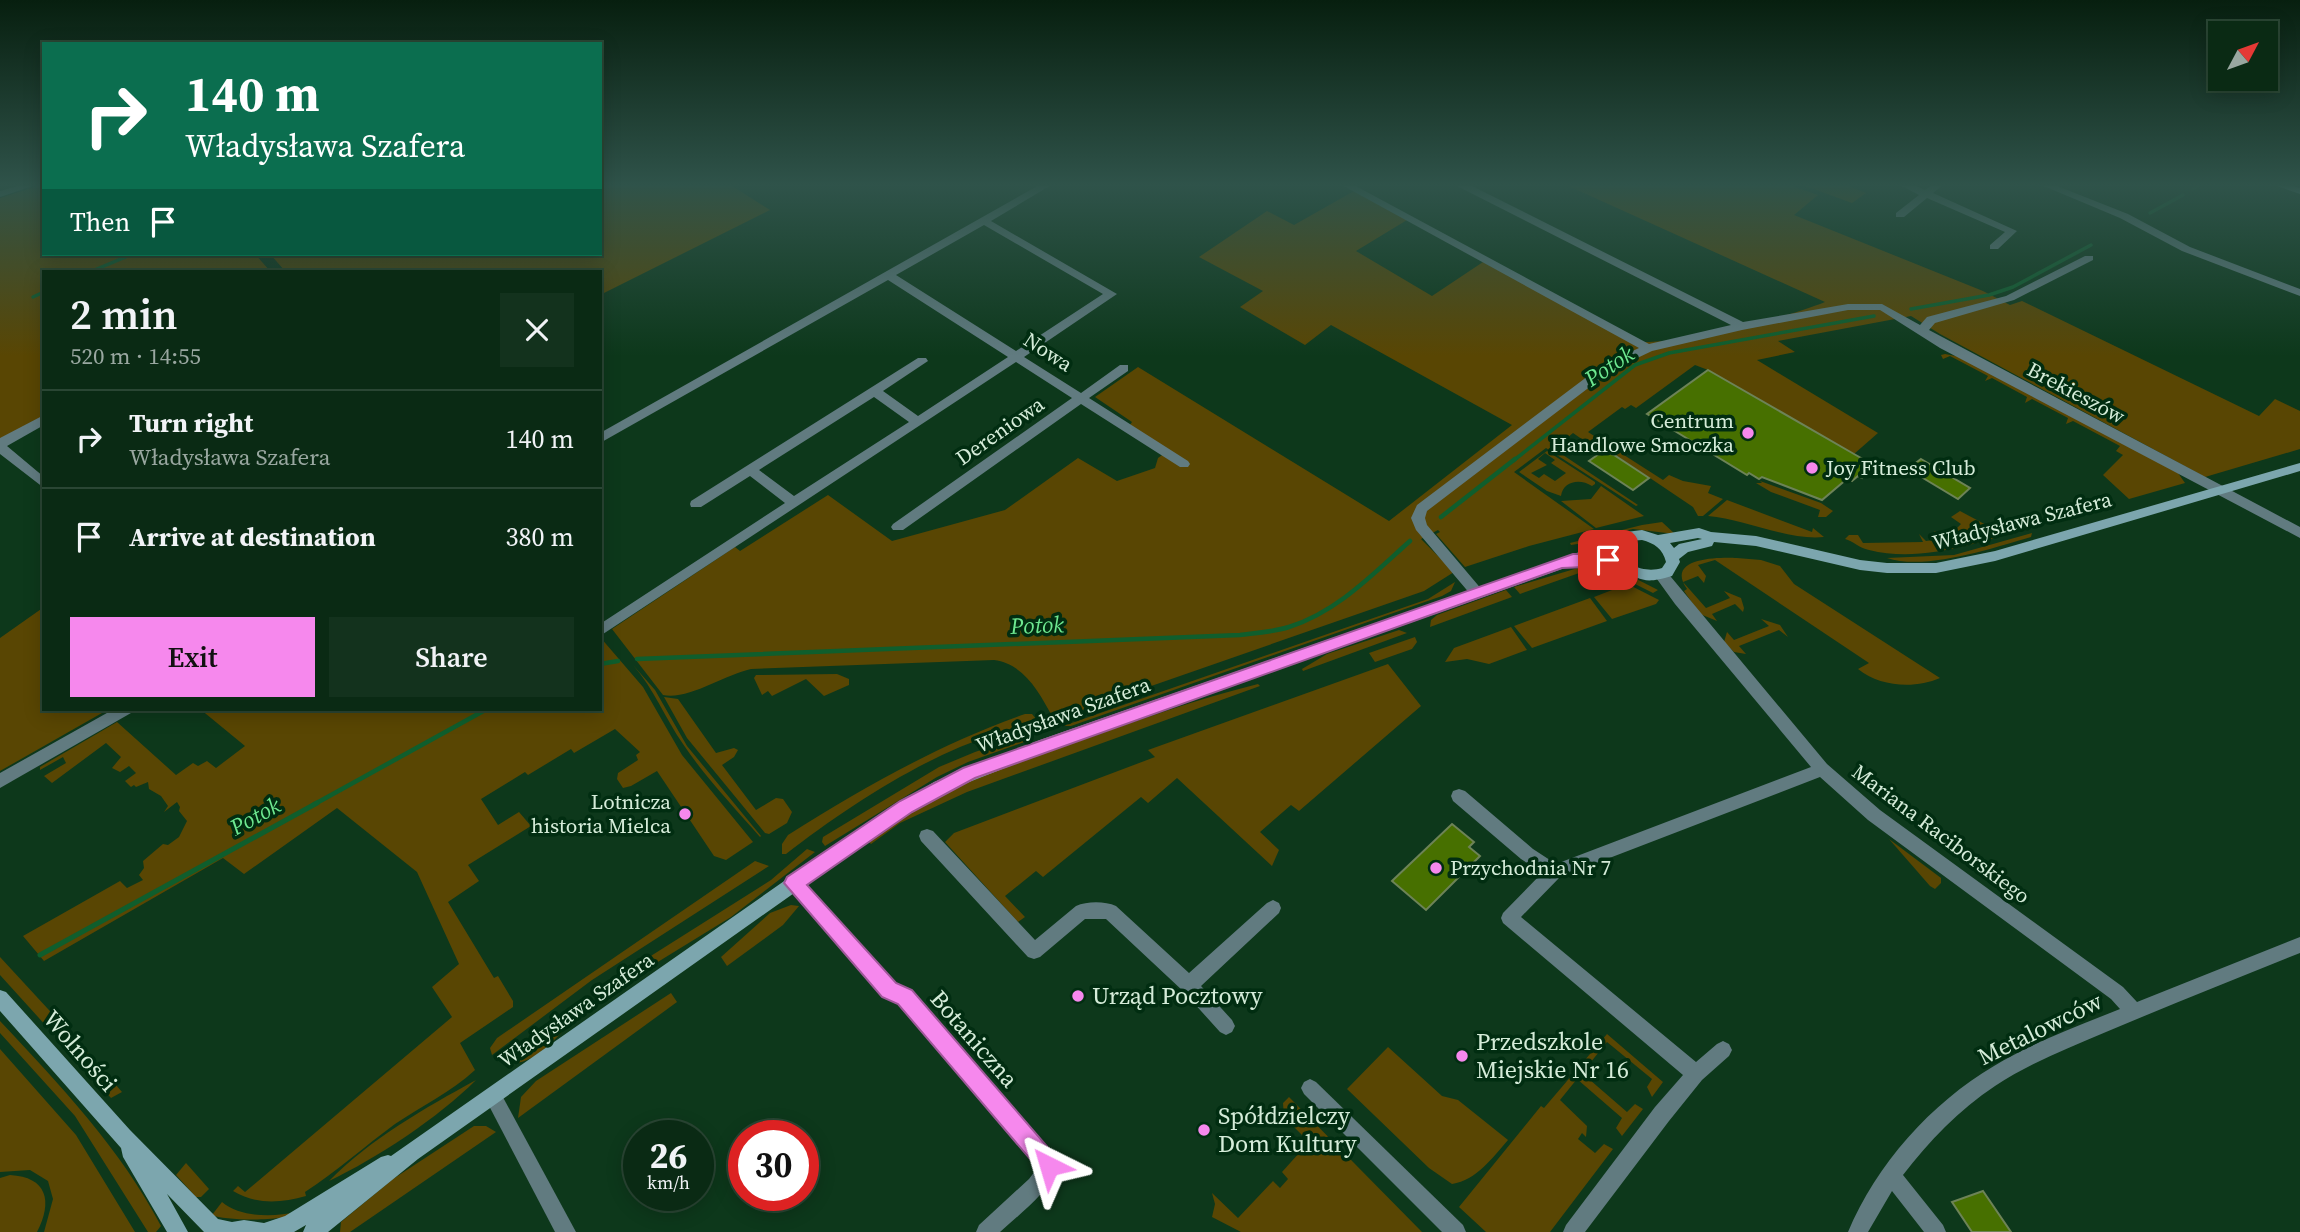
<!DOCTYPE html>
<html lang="en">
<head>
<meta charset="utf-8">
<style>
  :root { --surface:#0a2a14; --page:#13321d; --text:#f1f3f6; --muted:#99a7a0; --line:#2a4634; --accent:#f688ed }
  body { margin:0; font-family:"Source Serif 4",serif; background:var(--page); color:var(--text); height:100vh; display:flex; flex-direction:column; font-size:26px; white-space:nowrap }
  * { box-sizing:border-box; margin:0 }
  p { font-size:23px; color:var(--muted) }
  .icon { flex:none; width:38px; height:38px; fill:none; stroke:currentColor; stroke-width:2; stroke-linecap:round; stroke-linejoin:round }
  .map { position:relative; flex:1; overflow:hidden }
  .sheet { position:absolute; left:42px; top:270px; width:560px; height:441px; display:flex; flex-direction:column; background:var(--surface); border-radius:0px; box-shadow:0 4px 18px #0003,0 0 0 2px var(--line) }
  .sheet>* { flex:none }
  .banner { position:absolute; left:42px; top:42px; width:560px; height:214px; border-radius:0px; box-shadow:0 4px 18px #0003,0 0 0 2px var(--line); background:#0b6e4f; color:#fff; overflow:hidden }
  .needle { width:46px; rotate:49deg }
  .controls { position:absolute; left:2208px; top:21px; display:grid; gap:14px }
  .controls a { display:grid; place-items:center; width:70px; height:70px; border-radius:0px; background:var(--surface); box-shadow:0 4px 18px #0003,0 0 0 2px var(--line); font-size:35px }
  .speed { position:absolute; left:623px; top:1120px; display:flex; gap:14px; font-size:35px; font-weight:700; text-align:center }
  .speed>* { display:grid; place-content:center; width:91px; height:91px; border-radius:50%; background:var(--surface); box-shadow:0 4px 18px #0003,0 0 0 2px var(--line); line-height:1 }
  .speed small { font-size:18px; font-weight:400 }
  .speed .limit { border:10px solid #d22; background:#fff; color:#111 }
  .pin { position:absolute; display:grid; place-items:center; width:60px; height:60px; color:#fff; margin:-30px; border-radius:14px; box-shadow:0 4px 10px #0006 }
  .me { position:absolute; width:77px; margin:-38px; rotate:320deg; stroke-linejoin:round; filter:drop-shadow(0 0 5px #0008) }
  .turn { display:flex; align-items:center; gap:24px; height:147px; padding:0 28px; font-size:32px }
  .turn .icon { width:91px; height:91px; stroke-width:2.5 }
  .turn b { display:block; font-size:49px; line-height:60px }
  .then { display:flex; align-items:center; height:66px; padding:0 28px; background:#0003; gap:14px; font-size:26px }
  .round { display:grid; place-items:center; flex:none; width:74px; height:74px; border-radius:0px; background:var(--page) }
  .headline { display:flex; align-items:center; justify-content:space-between; height:119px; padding:0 28px }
  h1 { font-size:42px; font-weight:600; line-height:52px }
  .button { display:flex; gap:14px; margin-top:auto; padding:14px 28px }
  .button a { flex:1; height:80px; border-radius:0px; background:var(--accent); color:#111; font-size:28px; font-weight:600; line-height:80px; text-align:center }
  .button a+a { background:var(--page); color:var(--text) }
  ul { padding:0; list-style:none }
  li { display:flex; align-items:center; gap:21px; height:98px; padding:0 28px; border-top:2px solid var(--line) }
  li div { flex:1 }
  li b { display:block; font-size:26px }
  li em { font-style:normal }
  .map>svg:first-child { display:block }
  .green { fill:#594603; fill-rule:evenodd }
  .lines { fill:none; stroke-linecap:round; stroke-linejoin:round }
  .stream-far2 { stroke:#0f5e2d; stroke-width:3.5 }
  .stream-far1 { stroke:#0f5e2d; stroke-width:4.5 }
  .stream { stroke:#0f5e2d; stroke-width:5 }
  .building { fill:#477000; stroke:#6d8357; stroke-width:2 }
  .street { fill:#617b80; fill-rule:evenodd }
  .secondary { fill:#7ca6ae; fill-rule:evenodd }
  .route { fill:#f688ed; stroke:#a0589a; stroke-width:2 }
  .poi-dot { fill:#f688ed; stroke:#012d11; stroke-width:2.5 }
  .labels { text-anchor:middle; stroke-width:7; stroke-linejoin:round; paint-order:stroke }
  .street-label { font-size:21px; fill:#d5ecd9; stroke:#012d11 }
  .poi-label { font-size:21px; fill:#d5ecd9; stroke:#012d11; text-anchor:end }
  .water-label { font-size:23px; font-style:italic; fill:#6ee890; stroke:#012d11 }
  .near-poi-label { font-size:24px; fill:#d5ecd9; stroke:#012d11; text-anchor:start }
  .near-street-label { font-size:24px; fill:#d5ecd9; stroke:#012d11 }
</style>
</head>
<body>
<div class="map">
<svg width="2300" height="1232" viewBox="0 0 2300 1232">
  <rect width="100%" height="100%" fill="#0d381b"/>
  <g class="green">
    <path d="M44 184V254H255L270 271H44V416L0 441V198Z"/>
    <path d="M600 184H729L770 210 600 295V271H285L270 254H600Z"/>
    <path d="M1564 184H1787L1818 195 1794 215 1983 291 2010 305 2022 301 2259 416 2275 399 2300 411V449L2205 477 1940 334 1911 316 1778 341 1795 352 1757 360 1878 433 1854 454 1708 370 1695 365 1636 408 1631 405 1625 409 1622 407 1588 432 1663 480 1669 475 1683 481 1711 486 1708 493 1723 499 1703 516H1698L1693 507 1595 441 1586 442 1573 433 1554 449 1638 505 1636 506 1546 448 1514 472 1594 529 1529 546 1465 567 1436 534 1440 532 1438 530 1421 539 1454 572 1424 591 1065 716H1052C1039 692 1024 664 994 660L751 669C724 675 689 700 663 695L612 629 735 547 740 551 828 495 892 541 1005 510 1078 458 1117 481 1155 468 1158 458 1169 450 1130 425 1132 422 1095 397 1138 367 1389 521 1512 425 1331 325 1305 345 1240 307 1263 291 1199 257 1267 211 1294 225 1354 191 1407 220 1356 251 1432 296 1483 262 1636 342C1685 344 1779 320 1825 302Z"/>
    <path d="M1800 184H1844L1866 193 1852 203Z"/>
    <path d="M1945 354 1961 357 2178 473 2185 483 2129 499 2103 475 2123 455 2116 451 2120 446 2073 421 2066 424 2068 418 2032 399 2025 403 2027 397 1992 378 1985 381 1988 376 1950 356 1943 359 1941 355Z"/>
    <path d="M1547 451 1595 482V484L1592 486C1580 478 1563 481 1561 496L1547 491 1519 472ZM1545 453 1555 460 1551 463 1566 473 1555 481 1544 474 1539 478 1531 473 1547 465 1538 459Z"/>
    <path d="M1760 481 1821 503 1833 511 1826 517H1818L1820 510 1771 492 1756 483H1762Z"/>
    <path d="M1601 486 1644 516 1596 528 1561 501 1591 499Z"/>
    <path d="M1727 500 1812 532 1813 528 1824 537C1790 541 1744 519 1708 516Z"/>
    <path d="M1960 511 1990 527 2010 522 2025 529C1976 543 1921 563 1869 550 1859 548 1853 541 1845 539L1849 535H1858L1863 543 1923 542 1919 534 1926 541 1940 539 1934 531 1948 537 1961 524 1951 517Z"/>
    <path d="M1662 522 1675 534 1633 529 1619 532 1610 539 1571 545 1570 543 1642 525Z"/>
    <path d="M2032 533 2031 537C1993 548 1925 571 1887 558L1954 555Z"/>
    <path d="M1737 558 1761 560 1780 566 1794 584 1940 678C1915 689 1880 687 1858 669L1869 663 1715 560 1698 565 1706 576 1704 583 1698 576 1683 582 1706 608 1730 598 1724 591 1741 598 1744 608 1743 612 1735 604 1712 614 1717 621 1700 614 1684 591 1687 589C1665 558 1717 557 1737 558Z"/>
    <path d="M1588 565 1613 567 1658 590 1653 593 1599 566 1520 594 1514 587Z"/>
    <path d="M1602 571 1659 600 1656 604 1612 619 1594 597 1625 585 1622 582 1606 580 1600 572Z"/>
    <path d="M1455 582 1451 591 1442 596 1071 726H1063L1428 599Z"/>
    <path d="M1506 590 1512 597 1430 627 1431 620 1437 615Z"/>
    <path d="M1590 598 1607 621 1532 648 1514 626Z"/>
    <path d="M44 607V709H109L0 771V638Z"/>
    <path d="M1761 619 1780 625 1788 637 1779 630 1739 646 1746 654 1734 652 1724 642 1727 632 1734 640 1769 626Z"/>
    <path d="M1511 627 1527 650 1489 664 1467 659 1445 662 1454 648Z"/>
    <path d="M1399 630 1407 633 1303 671 1302 669 1327 654Z"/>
    <path d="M600 637 643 687 682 755 753 842 726 860 714 856 657 771 631 786 623 788 617 779 618 773 638 760 636 755 640 752 615 729 574 753 571 749 528 775 525 772 481 799 498 825 519 812 531 826 468 865 479 881 448 902 494 978 498 976 513 1001V1007L460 1043 475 1070C451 1092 422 1106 395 1124 365 1146 336 1172 305 1192L306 1196C281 1203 256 1205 233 1191L238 1186 245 1192 452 1017 432 987 459 964 417 872 337 808 244 874 223 858 44 961 23 936 120 881 127 888 143 880 139 875 144 868 143 861 163 844 168 845 179 837 187 821 179 811 180 807 177 802 164 812 168 806 161 796 149 789 148 782 136 787 134 785 131 787 125 781 136 773 129 766 120 772 112 768 121 757 106 743 52 783 44 776 66 763 63 757 40 770V767L117 722 176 775 193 763 198 766 207 761 216 768 245 746 200 709H600Z"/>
    <path d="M1415 637 1417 642 1412 649 1375 662 1369 653Z"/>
    <path d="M1388 664 1421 706 1299 811 1291 805 1260 832 1279 850 1272 866 1177 778 1148 803 1141 797 1043 877 1036 871 1005 896 1025 917 1018 922 945 842 954 833 1155 757 1148 750Z"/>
    <path d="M633 665 655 690 687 746 761 836 760 837C734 807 705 777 683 744 665 718 654 689 633 665Z"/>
    <path d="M837 674 849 679V685L824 696 806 679 772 696 768 691 762 695 754 678 756 675Z"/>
    <path d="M1258 684 1260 686 967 792 900 823 871 844 869 842C929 790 1007 767 1080 741 1139 720 1197 699 1258 684Z"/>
    <path d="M664 697 678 699 716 753 734 748 738 750 734 757 722 765 756 810 776 798 783 799 792 812 787 823 769 834 765 833 687 738Z"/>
    <path d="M1025 714H1032L1037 720C1011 729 985 737 960 747 901 772 836 815 786 854H782V844L788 835C866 786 938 745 1025 714Z"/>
    <path d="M1037 731 1030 740 968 762 937 777 825 846 822 842 823 837 939 767 975 752Z"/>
    <path d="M1889 839 1941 878V883L1935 889 1930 886Z"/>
    <path d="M807 849 815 852 731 917 635 976 632 973 611 988 608 983 771 880Z"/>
    <path d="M755 861 769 866 592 980 492 1055 490 1048 497 1038Z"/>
    <path d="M791 905 799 906 783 925 727 966 721 957 770 913Z"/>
    <path d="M0 957 60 1022 48 1028 0 975Z"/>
    <path d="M671 993 677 1002 518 1118 521 1097 536 1081Z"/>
    <path d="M588 997 591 1003 583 1009 584 1012C561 1028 537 1070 505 1062Z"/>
    <path d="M0 1021C59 1084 121 1149 161 1226L156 1232H148L75 1116 0 1033Z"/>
    <path d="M67 1029 122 1092 111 1098 58 1039Z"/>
    <path d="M1607 1034 1663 1082 1652 1097 1647 1087 1652 1079 1607 1042 1582 1073 1627 1112 1635 1104 1643 1109 1622 1136 1616 1128 1622 1118 1577 1079 1560 1100 1587 1126 1586 1137 1582 1133 1578 1139 1595 1153 1604 1144 1613 1149 1550 1232H1486L1459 1207 1541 1106 1544 1108Z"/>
    <path d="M1388 1047 1442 1096 1458 1100 1508 1140C1492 1158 1477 1180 1452 1184L1429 1168 1347 1089Z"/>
    <path d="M0 1049 76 1135 135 1232H44L53 1199 48 1181 30 1170 0 1172Z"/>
    <path d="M476 1080C438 1118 377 1158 329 1181 370 1139 425 1108 476 1080Z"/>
    <path d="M1289 1097 1422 1232H1241L1212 1217 1215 1204 1212 1193 1238 1218 1273 1181 1280 1188 1288 1179 1282 1172 1309 1142 1284 1117 1283 1103Z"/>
    <path d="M474 1126H486L496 1132 350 1232H340L341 1222 393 1179Z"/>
    <path d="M186 1163 209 1189 201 1197H196L176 1175Z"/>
    <path d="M10 1175C47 1177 53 1201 37 1232H0V1178Z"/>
    <path d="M222 1202C241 1218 274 1217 297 1212 287 1222 225 1221 212 1215Z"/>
  </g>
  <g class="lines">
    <g class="stream-far2">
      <path d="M2193 189 2200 184"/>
      <path d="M2150 213 2183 195"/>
      <path d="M92 271 133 254"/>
      <path d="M33 297 44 292"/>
      <path d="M1911 309 1989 295 2013 287 2091 245"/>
      <path d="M1513 461 1635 365 1669 353 1874 316"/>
    </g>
    <g class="stream-far1">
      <path d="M1441 517 1515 459"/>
      <path d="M637 659 1240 635C1256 633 1273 632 1289 627 1337 612 1373 574 1410 541"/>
      <path d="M600 664 618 661"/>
      <path d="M313 805 487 709"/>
    </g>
    <path class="stream" d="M40 955 317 803"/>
  </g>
  <g class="building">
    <path d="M1708 370 1854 454 1875 466 1862 478 1858 476 1852 481 1848 478 1822 500 1762 477 1759 479 1749 473 1747 475 1647 414Z"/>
    <path d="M1603 451 1614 455 1649 478 1633 490 1589 461Z"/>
    <path d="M1921 459 1970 488 1958 499 1908 469Z"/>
    <path d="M1452 824 1474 842 1469 847 1480 856 1426 910 1392 881Z"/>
    <path d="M1983 1191 2011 1232H1972L1952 1202Z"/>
  </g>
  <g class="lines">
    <g class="street">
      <path d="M25 184H39L0 197V191Z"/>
      <path d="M1041 184H1053L991 221 1117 294 1024 357 1081 393 1120 365H1128V371L1089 398 1188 461 1190 464 1188 467H1180L1081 404 903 530H893L891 527 893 524 1072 398 1016 362 600 636V624L785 503 750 476 701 507H691L690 504 691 501 918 358H926L928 361 883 391 918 416 1008 357 888 280 600 443V433ZM984 225 1103 294 1016 351 896 275ZM874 397 909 422 794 496 759 470Z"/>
      <path d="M1340 184H1352L1649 344 1731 325 1457 186 1456 184H1468L1743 322 1848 304H1882L1920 325 1927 317 2006 296 2085 256H2093V260L2014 300 1935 323 1929 330 2300 527V538L1940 348 1880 310H1848L1742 330 1652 351 1612 370 1427 511 1425 518 1427 525 1483 591 1476 596 1471 595 1416 530 1411 518 1417 505 1604 364 1639 348Z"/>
      <path d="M1898 184H1911L1925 190 1933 184H1944L1933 193 2017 231 1998 249H1990V245L2005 232 1927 198 1904 217H1896V213L1919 195Z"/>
      <path d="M2039 184H2052L2128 214 2190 247 2300 289V296L2182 251 2120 218Z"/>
      <path d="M44 415V425L7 446 44 477V488L0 454V438Z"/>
      <path d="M1661 570 1666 571 1827 764 1880 810 2123 987 2137 1002 2300 937V953C2235 979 2170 1005 2106 1032 2069 1048 2029 1063 1995 1086 1959 1110 1929 1141 1903 1175L1943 1225 1946 1232H1924L1892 1191 1868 1232H1848C1876 1165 1931 1103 1994 1066 2033 1042 2078 1026 2120 1009L2111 999 1868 820 1820 777 1560 877 1521 917 1696 1062 1717 1044 1723 1041 1729 1044 1732 1050 1729 1056 1702 1080 1669 1121 1585 1232H1563L1566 1225 1655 1107 1683 1075 1503 923 1501 918 1503 913 1542 873 1521 859 1453 801 1451 796 1453 791 1459 789 1465 791 1533 849 1556 864 1811 767 1675 604 1654 575Z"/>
      <path d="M114 709H133L131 713 0 788V773Z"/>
      <path d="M927 829 933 831 1035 940 1076 906C1087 901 1105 901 1116 906L1189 973 1267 903 1273 900 1279 903 1281 908 1279 913 1201 986 1232 1020 1235 1026 1232 1032 1226 1035 1220 1032 1183 991 1106 919H1085L1040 957 1034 959 1028 957 921 841 919 836 921 831Z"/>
      <path d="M794 876 800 878 895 984 911 991 1057 1159 1059 1166C1048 1193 1022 1212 1000 1232H976L979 1225 1029 1179 1038 1167 899 1003 883 996 788 888 786 883 788 878Z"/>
      <path d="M1310 1079 1316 1082 1463 1225 1466 1232H1442L1304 1094 1301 1088 1304 1082Z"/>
      <path d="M493 1087 499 1090 576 1232H555L487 1102 484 1096 487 1090Z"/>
    </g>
    <g class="secondary">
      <path d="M2271 184H2285L2300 188V194Z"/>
      <path d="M2300 463V471L1995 561 1936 573H1887L1860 570 1756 546 1714 542 1712 546 1688 552 1679 559 1680 562 1672 576C1644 584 1643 581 1619 568 1611 564 1583 565 1573 565L1050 750 944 792 872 838 418 1159 328 1232H303L306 1225 294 1232H204L167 1194 188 1232H167L123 1157 121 1148 0 1011V990L6 992 130 1130 218 1219 232 1222 244 1220 264 1223 285 1216 381 1157 388 1155 391 1156 860 828 934 782 1040 740 1571 555 1612 540 1626 532 1642 530 1658 535 1699 528 1711 532 1756 536 1860 560 1887 563H1936L1995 551ZM1698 538 1702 539 1679 544 1674 548 1670 543ZM1642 540C1654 543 1663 549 1666 562L1662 568C1647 573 1620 567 1624 545L1629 541ZM1609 551 1611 557 1596 556Z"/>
    </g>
  </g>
  <linearGradient id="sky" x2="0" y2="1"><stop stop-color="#071f0f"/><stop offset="0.52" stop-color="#2f534a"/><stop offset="1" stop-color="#2f534a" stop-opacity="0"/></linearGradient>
  <rect width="2300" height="356" fill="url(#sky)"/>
  <path class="route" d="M1573 554H1608L1615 560 1608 566 1562 568 975 778 912 812 807 885 896 983 912 990 1057 1158 1060 1166 1057 1173 1049 1176 1042 1173 898 1004 882 997 784 883 787 877 900 801 963 768Z"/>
  <g class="poi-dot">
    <circle cx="1748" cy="433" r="7"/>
    <circle cx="1812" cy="468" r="7"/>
    <circle cx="685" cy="814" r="7"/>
    <circle cx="1436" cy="868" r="7"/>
    <circle cx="1078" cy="996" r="7"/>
    <circle cx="1462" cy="1056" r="7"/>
    <circle cx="1204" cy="1130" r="7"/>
  </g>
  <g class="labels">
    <g class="street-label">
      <text transform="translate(1048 352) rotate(33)" y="7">Nowa</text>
      <text transform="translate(2076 393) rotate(28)" y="7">Brekieszów</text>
      <text transform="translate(1000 431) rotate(-35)" y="7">Dereniowa</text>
      <text transform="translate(2022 521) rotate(-14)" y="7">Władysława Szafera</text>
      <text transform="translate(1063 715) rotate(-20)" y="7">Władysława Szafera</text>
      <text transform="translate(1941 834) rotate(37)" y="7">Mariana Raciborskiego</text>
      <text transform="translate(576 1010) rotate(-35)" y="7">Władysława Szafera</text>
    </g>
    <g class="poi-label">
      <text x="1734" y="428">Centrum<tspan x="1734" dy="24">Handlowe Smoczka</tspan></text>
      <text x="1826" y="475" text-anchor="start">Joy Fitness Club</text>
      <text x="671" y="809">Lotnicza<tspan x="671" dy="24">historia Mielca</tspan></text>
      <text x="1450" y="875" text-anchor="start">Przychodnia Nr 7</text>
    </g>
    <g class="water-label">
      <text transform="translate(1609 366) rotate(-34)" y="8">Potok</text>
      <text transform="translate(1037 625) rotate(-2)" y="8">Potok</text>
      <text transform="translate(255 816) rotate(-29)" y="8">Potok</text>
    </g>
    <g class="near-poi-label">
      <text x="1092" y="1004">Urząd Pocztowy</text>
      <text x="1476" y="1050">Przedszkole<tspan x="1476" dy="28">Miejskie Nr 16</tspan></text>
      <text x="1218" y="1124">Spółdzielczy<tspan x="1218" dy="28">Dom Kultury</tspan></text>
    </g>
    <g class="near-street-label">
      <text transform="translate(2040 1029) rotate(-26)" y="8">Metalowców</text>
      <text transform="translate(974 1039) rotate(49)" y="8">Botaniczna</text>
      <text transform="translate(80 1051) rotate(49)" y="8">Wolności</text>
    </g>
  </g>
</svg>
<div class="controls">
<a><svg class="needle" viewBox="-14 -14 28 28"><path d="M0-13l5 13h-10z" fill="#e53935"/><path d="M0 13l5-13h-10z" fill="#99a7a0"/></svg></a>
</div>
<div class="speed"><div>26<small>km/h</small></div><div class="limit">30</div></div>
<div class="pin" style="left:1608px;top:560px;background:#d93025"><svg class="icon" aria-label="arrive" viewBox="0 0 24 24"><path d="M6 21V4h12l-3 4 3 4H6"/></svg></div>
<svg class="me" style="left:1049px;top:1166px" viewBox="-20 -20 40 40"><path d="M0-17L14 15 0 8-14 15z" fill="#f688ed" stroke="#fff" stroke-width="4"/></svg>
<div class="banner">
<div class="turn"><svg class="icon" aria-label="right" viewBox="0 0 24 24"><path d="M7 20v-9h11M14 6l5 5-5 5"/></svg><div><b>140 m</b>Władysława Szafera</div></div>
<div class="then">Then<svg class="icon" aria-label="arrive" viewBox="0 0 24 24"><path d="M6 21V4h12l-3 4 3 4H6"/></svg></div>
</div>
<section class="sheet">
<div class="headline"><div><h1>2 min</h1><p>520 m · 14:55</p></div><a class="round"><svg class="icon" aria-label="close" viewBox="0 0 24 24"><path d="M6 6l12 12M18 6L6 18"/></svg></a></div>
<ul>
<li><svg class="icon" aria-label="right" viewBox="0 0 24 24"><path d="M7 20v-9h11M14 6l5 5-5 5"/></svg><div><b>Turn right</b><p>Władysława Szafera</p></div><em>140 m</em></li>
<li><svg class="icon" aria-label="arrive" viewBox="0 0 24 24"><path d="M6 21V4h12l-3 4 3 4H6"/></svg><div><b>Arrive at destination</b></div><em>380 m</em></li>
</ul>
<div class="button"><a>Exit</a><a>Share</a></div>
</section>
</div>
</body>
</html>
